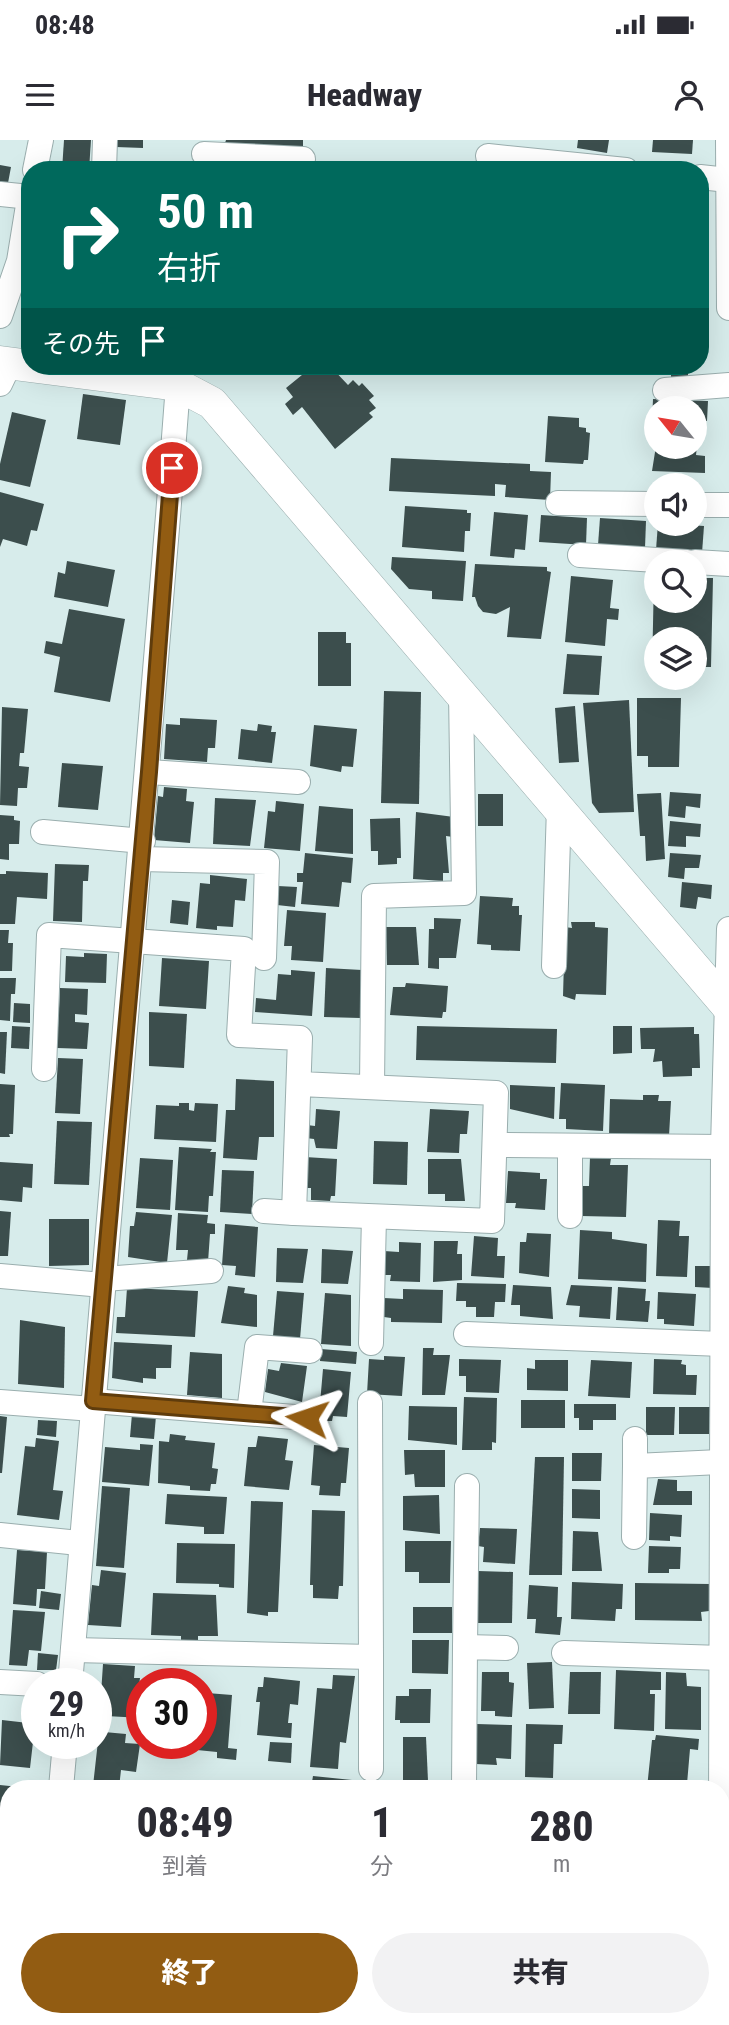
<!DOCTYPE html>
<html lang="ja">
<head>
<meta charset="utf-8">
<style>
  :root { --surface:#fff; --page:#f2f2f3; --text:#2b2b33; --muted:#7c7c81; --accent:#925c12 }
  body { margin:0; font-family:"Roboto Condensed","Noto Sans JP",sans-serif; background:var(--page); color:var(--text); height:100vh; display:flex; flex-direction:column; font-size:26px; white-space:nowrap }
  * { box-sizing:border-box; margin:0 }
  p { font-size:23px; color:var(--muted) }
  .icon { flex:none; width:38px; height:38px; fill:none; stroke:currentColor; stroke-width:2; stroke-linecap:round; stroke-linejoin:round }
  .map { position:relative; flex:1; overflow:hidden }
  .side { position:absolute; left:0px; top:1640px; width:730px; height:247px; display:flex; flex-direction:column; background:var(--surface); border-radius:28px 28px 0 0; box-shadow:0 7px 28px #0002 }
  .side>* { flex:none }
  .banner { position:absolute; left:21px; top:21px; width:688px; height:214px; border-radius:28px; box-shadow:0 7px 28px #0002; background:#00695c; color:#fff; overflow:hidden }
  .needle { width:46px; rotate:300deg }
  .buttons { position:absolute; left:644px; top:256px; display:grid; gap:14px }
  .buttons a { display:grid; place-items:center; width:63px; height:63px; border-radius:50%; background:var(--surface); box-shadow:0 7px 28px #0002; font-size:35px }
  .speed { position:absolute; left:21px; top:1528px; display:flex; gap:14px; font-size:35px; font-weight:700; text-align:center }
  .speed>* { display:grid; place-content:center; width:91px; height:91px; border-radius:50%; background:var(--surface); box-shadow:0 7px 28px #0002; line-height:1 }
  .speed small { font-size:18px; font-weight:400 }
  .speed .limit { border:10px solid #d22; background:#fff; color:#111 }
  .pin { position:absolute; display:grid; place-items:center; width:60px; height:60px; color:#fff; margin:-30px; border:4px solid #fff; border-radius:50%; box-shadow:0 2px 7px #0007 }
  .me { position:absolute; width:77px; margin:-38px; rotate:275deg; stroke-linejoin:round; filter:drop-shadow(0 0 5px #0008) }
  .turn { display:flex; align-items:center; gap:24px; height:147px; padding:0 21px; font-size:32px }
  .turn .icon { width:91px; height:91px; stroke-width:2.5 }
  .turn b { display:block; font-size:49px; line-height:60px }
  .then { display:flex; align-items:center; height:66px; padding:0 21px; background:#0003; gap:14px; font-size:26px }
  .eta { display:flex; justify-content:space-evenly; align-items:center; height:119px; text-align:center }
  .eta b { font-size:42px; font-weight:800; line-height:49px }
  .button { display:flex; gap:14px; margin-top:auto; padding:14px 21px }
  .button a { flex:1; height:80px; border-radius:42px; background:var(--accent); color:#fff; font-size:28px; font-weight:800; line-height:80px; text-align:center }
  .button a+a { background:var(--page); color:var(--text) }
  .status { display:flex; justify-content:space-between; align-items:center; height:49px; padding:0 35px; background:var(--surface); direction:ltr }
  .status svg { height:19px; fill:currentColor }
  header { display:flex; justify-content:space-between; align-items:center; height:91px; padding:0 21px; background:var(--surface); font-size:32px; font-weight:800 }
  .map>svg:first-child { display:block }
  .building { fill:#3c4e4d }
  .lines { fill:none; stroke-linecap:round; stroke-linejoin:round }
  .minor-casing { stroke:#9aaeae; stroke-width:26 }
  .tertiary-casing { stroke:#9aaeae; stroke-width:33 }
  .minor { stroke:#fff; stroke-width:24 }
  .tertiary { stroke:#fff; stroke-width:32 }
  .route-casing { stroke:#5f3c0c; stroke-width:18 }
  .route { stroke:#925c12; stroke-width:12 }
</style>
</head>
<body>
<div class="status"><b>08:48</b><svg viewBox="0 0 49 12"><path d="M0 12V9h3v3zM5 12V6h3v6zM10 12V3h3v9zM15 12V0h3v12zM26 1h20v11H26zM47 4h2v5h-2z"/></svg></div>
<header><svg class="icon" aria-label="menu" viewBox="0 0 24 24"><path d="M4 6h16M4 12h16M4 18h16"/></svg>Headway<svg class="icon" aria-label="person" viewBox="0 0 24 24"><circle cx="12" cy="8" r="4"/><path d="M4 21q1-7 8-7t8 7"/></svg></header>
<div class="map">
<svg width="729" height="1885" viewBox="0 0 729 1885">
  <rect width="100%" height="100%" fill="#d7eceb"/>
  <g class="building">
    <path d="M64 0H91L89 30H62Z"/>
    <path d="M116 0H143V8L116 7Z"/>
    <path d="M226 0H303V9L225 3Z"/>
    <path d="M578 0H609L607 13 577 8Z"/>
    <path d="M653 0H693L692 14 652 12Z"/>
    <path d="M117 24 143 26V30H116Z"/>
    <path d="M0 25 11 27 8 43 0 42Z"/>
    <path d="M23 168H30V196L21 195Z"/>
    <path d="M313 226H330L348 245 353 240 359 246 362 243 374 256 369 260 376 268 369 273 373 277 335 309 302 267 293 275 285 264 293 257 286 248Z"/>
    <path d="M644 226H688V239L671 240V235H644Z"/>
    <path d="M83 254 126 260 120 305 77 299Z"/>
    <path d="M653 259 708 261 707 281H698L697 295 695 268H656V282H652Z"/>
    <path d="M12 272 46 280 30 347 0 340V324Z"/>
    <path d="M548 276 579 278V287L586 288V292L590 293 588 320H584L583 324 545 322Z"/>
    <path d="M656 306H697L696 315 705 316V333L652 331Z"/>
    <path d="M391 318 530 324V331L551 332 550 360 505 357 506 345 495 344V356L389 351Z"/>
    <path d="M0 352 44 364 37 391 31 390 27 406 3 399 0 407Z"/>
    <path d="M405 366 467 370V373H471L470 391H465L464 412 402 407Z"/>
    <path d="M494 372 528 375 525 410 515 409 514 418 490 416Z"/>
    <path d="M541 375 587 378 586 405 539 402Z"/>
    <path d="M600 378 646 381 645 408 598 405Z"/>
    <path d="M658 383 704 386 702 413 656 410Z"/>
    <path d="M392 417 466 421 463 461 432 459V451L409 449 391 429Z"/>
    <path d="M67 421 115 430 108 467 54 457 58 432 65 434Z"/>
    <path d="M475 424 547 427V431L551 432 541 499 507 497 510 467 496 474 483 472 478 466 475 457H472Z"/>
    <path d="M571 436 613 440 610 468 619 469 618 480 607 479 605 506 565 502Z"/>
    <path d="M654 437H656V460H695V438H713L711 527H700V535H695V499H656V531H652Z"/>
    <path d="M69 469 125 479 110 562 54 552 60 517 44 513 46 501 62 504Z"/>
    <path d="M318 492H346V503H351V546H318Z"/>
    <path d="M567 514 602 516 599 555 563 554Z"/>
    <path d="M384 551 421 552 419 664 381 663Z"/>
    <path d="M637 558H681L679 627H648V616H637Z"/>
    <path d="M629 560 634 672 599 673 592 663 583 563Z"/>
    <path d="M575 566 579 622 559 623 555 568Z"/>
    <path d="M2 567 28 569 24 613H20L19 626 29 627 27 648H18L17 666 0 665Z"/>
    <path d="M180 578 217 580 215 608H208L207 622 164 619 166 584 180 585Z"/>
    <path d="M258 584 272 586 271 592H276L272 623 238 619 241 589 257 591Z"/>
    <path d="M314 585 357 589 353 627 342 626 341 632 310 626Z"/>
    <path d="M62 623 103 626 98 670 58 667Z"/>
    <path d="M164 647 187 649 186 661 194 662 190 703 154 700 158 656 163 657Z"/>
    <path d="M670 652 701 654 700 668 686 666 685 678 668 676Z"/>
    <path d="M661 653 665 719 646 721 645 696H640L637 654Z"/>
    <rect x="478" y="654" width="25" height="32"/>
    <path d="M215 658 256 660 250 706 213 704Z"/>
    <path d="M276 661 304 664 300 711 264 708 268 671 275 672Z"/>
    <path d="M319 666 353 669V714L315 711Z"/>
    <path d="M416 672 454 677 453 697 446 696 449 733H443V741L413 739Z"/>
    <path d="M0 675 14 676V680L20 681 19 704H9V720L0 719Z"/>
    <path d="M400 678 401 718H397V724L378 725V711H371L370 679Z"/>
    <path d="M670 681 701 684 700 697 686 696V707L668 706Z"/>
    <path d="M305 713 353 718 351 743 342 742 339 767 301 764 303 742H297V733H303Z"/>
    <path d="M670 713 701 715 699 728H685L684 739 668 737Z"/>
    <path d="M55 724 89 725 88 741H83L82 782 53 781Z"/>
    <path d="M6 731 48 733 47 759 17 757 15 784H0V734H6Z"/>
    <path d="M210 735 247 739 245 761 235 760 233 787 217 786V790L196 788 200 743 210 744Z"/>
    <path d="M682 742 712 745 711 759 698 757 696 769 680 767Z"/>
    <path d="M278 746 297 747 295 767 277 765Z"/>
    <path d="M480 756 513 758 512 766H519V775H522L520 811 491 810V805L477 804Z"/>
    <path d="M172 760 190 762 188 785 170 783Z"/>
    <path d="M287 770 326 773 323 822 291 820 292 806H284Z"/>
    <path d="M434 778 461 779 456 818H439V829L428 828 429 789H434Z"/>
    <path d="M571 782H595V787L608 788 606 855 576 854 575 860 563 856 565 787 572 788Z"/>
    <path d="M386 787H416L419 825H387Z"/>
    <path d="M0 790H9L8 803H13L12 831H0Z"/>
    <path d="M84 813 107 814 106 843 65 842 66 816 84 817Z"/>
    <path d="M162 818 209 821 206 869 159 866Z"/>
    <path d="M326 828 362 830 360 878 324 877Z"/>
    <path d="M291 830 315 832 312 876 255 872 256 858 276 860 278 834 291 835Z"/>
    <path d="M0 838H16L15 854H11L10 881 0 880Z"/>
    <path d="M406 843 448 846 446 872H443L442 878 390 875 393 847H405Z"/>
    <path d="M60 848 88 849 87 875 75 874V882L89 883 87 909 57 908Z"/>
    <path d="M14 863 30 864V883L13 882Z"/>
    <path d="M149 872 187 874 184 928 149 926Z"/>
    <path d="M12 886 30 887 29 909 11 908Z"/>
    <path d="M417 886 557 889 556 923 416 920Z"/>
    <path d="M613 886H632V913L613 914Z"/>
    <path d="M694 887V894H699L700 928H692V936L663 937 662 921 653 922 655 909H641L640 888Z"/>
    <path d="M0 892H7L5 934 0 933Z"/>
    <path d="M58 918 83 919 80 974 55 973Z"/>
    <path d="M236 939 274 941V997H259L257 1020 223 1018 226 970H235Z"/>
    <path d="M561 943 605 945 603 991 566 989V979H559Z"/>
    <path d="M0 944 15 945 13 994H9L10 997H0Z"/>
    <path d="M510 945 555 947 554 979 510 969Z"/>
    <path d="M643 955H659L658 961H671L669 996 609 995 610 959 643 960Z"/>
    <path d="M179 963H189V970L194 971 195 963 218 964 216 1002 154 999 156 965 179 966Z"/>
    <path d="M316 969 340 971 337 1009 316 1008 314 999 306 998 307 985 315 986Z"/>
    <path d="M430 969 469 971 467 994H460L459 1013 427 1012Z"/>
    <path d="M57 981 92 982 89 1045 54 1044Z"/>
    <path d="M374 1001 408 1002 407 1045 373 1044Z"/>
    <path d="M179 1007 212 1009 210 1012H216L213 1056H209L208 1072 175 1070Z"/>
    <path d="M305 1017 337 1019 335 1056H331L330 1061 311 1060V1048H304Z"/>
    <path d="M590 1017 611 1018 610 1025H628L626 1077 581 1076 582 1046H589Z"/>
    <path d="M140 1018 173 1020 170 1070 136 1068Z"/>
    <path d="M428 1019H461L465 1061H445V1054H428Z"/>
    <path d="M0 1022 33 1024 32 1048 23 1047 22 1062 0 1060Z"/>
    <path d="M222 1030 254 1031 252 1074 220 1072Z"/>
    <path d="M508 1031 540 1033V1039H547L545 1070 515 1068 516 1063H506Z"/>
    <path d="M0 1071 11 1072 8 1116H0Z"/>
    <path d="M136 1072 172 1075 167 1123 128 1117 130 1086H134Z"/>
    <path d="M178 1073 208 1075 207 1083 215 1084V1094H210L208 1122 187 1120 188 1110H176Z"/>
    <path d="M49 1079H89V1125L49 1126Z"/>
    <path d="M658 1080 680 1081 679 1096H689L687 1137 656 1136Z"/>
    <path d="M225 1084 258 1087 255 1137 235 1135 236 1126 222 1125Z"/>
    <path d="M580 1090 612 1092V1099L647 1104 646 1142 578 1139Z"/>
    <path d="M527 1093 551 1094 549 1137 519 1133 520 1102H526Z"/>
    <path d="M474 1096 498 1098 497 1116H505L504 1138 471 1136Z"/>
    <path d="M434 1101H458L457 1114H462V1140L433 1142Z"/>
    <path d="M399 1102 421 1103 420 1142 390 1141 391 1135H383L384 1111 399 1112Z"/>
    <path d="M277 1108 308 1109 303 1143 276 1142Z"/>
    <path d="M322 1109 353 1111 348 1144 321 1143Z"/>
    <path d="M695 1126H713V1148L695 1147Z"/>
    <path d="M457 1143 506 1144 505 1162H495L494 1177H476V1167H466V1161H456Z"/>
    <path d="M513 1145 551 1147 553 1179 520 1176V1165H511Z"/>
    <path d="M571 1145 612 1147 610 1179 579 1177 580 1166 566 1165Z"/>
    <path d="M228 1146 245 1148 244 1153 257 1155V1187L221 1183Z"/>
    <path d="M618 1147 646 1149 645 1161H650L648 1182 616 1180Z"/>
    <path d="M127 1148 198 1151 195 1197 116 1193 117 1177H125Z"/>
    <path d="M403 1149 443 1150 442 1183 391 1182V1178L384 1177V1158L403 1159Z"/>
    <path d="M277 1151 304 1153 300 1199 273 1196Z"/>
    <path d="M658 1152 696 1154 694 1186 664 1184V1179H657Z"/>
    <path d="M325 1153 351 1155V1206L321 1204Z"/>
    <path d="M20 1180 65 1187 64 1248 18 1244Z"/>
    <path d="M114 1202 172 1205 171 1228H156V1239L143 1238V1243L112 1238Z"/>
    <path d="M423 1208H434L433 1215H450L445 1255H422Z"/>
    <path d="M321 1209 357 1212 356 1224 320 1221Z"/>
    <path d="M190 1212 222 1214V1258L187 1255Z"/>
    <path d="M384 1216 405 1217 402 1256 367 1254 369 1219 384 1220Z"/>
    <path d="M459 1219 501 1220 499 1253 466 1252V1236H459Z"/>
    <path d="M654 1219 682 1220 681 1224 686 1225V1235H697L696 1255 653 1254Z"/>
    <path d="M535 1220H568V1251L527 1250V1228L535 1229Z"/>
    <path d="M591 1220 632 1222 630 1258 588 1256Z"/>
    <path d="M281 1223 307 1226 302 1262 265 1252 268 1229 279 1231Z"/>
    <path d="M323 1229 351 1232 347 1277 333 1276 332 1281H322V1275H319Z"/>
    <path d="M464 1257 497 1258 496 1303 492 1302V1310H462Z"/>
    <rect x="521" y="1260" width="44" height="28"/>
    <path d="M574 1264H616V1280H593V1290H579V1278H574Z"/>
    <path d="M409 1266 457 1267V1305L408 1300Z"/>
    <path d="M646 1267H675L674 1295H646Z"/>
    <path d="M679 1267H710L709 1294H679Z"/>
    <path d="M132 1274 156 1276 154 1299 130 1297Z"/>
    <path d="M0 1276 7 1277 2 1333H0Z"/>
    <path d="M38 1280 57 1281 56 1297 37 1295Z"/>
    <path d="M170 1294 186 1296 185 1300 215 1303 212 1328 218 1329 216 1344H211L210 1351 190 1350V1346L158 1343 159 1301 169 1302Z"/>
    <path d="M258 1296 288 1299 285 1320 293 1321 289 1350 244 1346 248 1307H256Z"/>
    <path d="M36 1298 59 1301 53 1350 63 1351 59 1380 17 1375 25 1306 35 1307Z"/>
    <path d="M140 1304 153 1305 149 1346 102 1342 105 1307 140 1310Z"/>
    <path d="M314 1305 349 1308 346 1343H341L340 1356 319 1355 320 1346 311 1345Z"/>
    <path d="M404 1310H445V1347H415L414 1334 405 1335Z"/>
    <path d="M572 1313H602L601 1341H572Z"/>
    <path d="M535 1317H564L562 1435H529Z"/>
    <path d="M658 1339 677 1340V1351H692V1365H653Z"/>
    <path d="M102 1346 130 1348 124 1428 96 1426Z"/>
    <path d="M572 1349 600 1350V1379L572 1378Z"/>
    <path d="M167 1354 227 1357 224 1394H204V1387L165 1384Z"/>
    <path d="M439 1355 440 1394 403 1390V1356Z"/>
    <path d="M251 1361 283 1362 278 1472H268V1476L247 1473Z"/>
    <path d="M312 1370 345 1371 343 1446H339L338 1459 313 1458V1445H310Z"/>
    <path d="M650 1373 682 1375 681 1397 670 1396V1401L649 1400Z"/>
    <path d="M480 1388 517 1389 515 1424 483 1422 484 1407 478 1406Z"/>
    <path d="M573 1391 598 1392 602 1431H572Z"/>
    <path d="M405 1401H451L450 1443H419V1432H405Z"/>
    <path d="M177 1403 235 1404 234 1448 219 1447V1444L176 1443Z"/>
    <path d="M649 1406 681 1407 680 1429H669V1433H648Z"/>
    <path d="M17 1410 47 1412 45 1449H37L36 1466 13 1464Z"/>
    <path d="M101 1430 126 1433 121 1487 88 1485 92 1445 99 1446Z"/>
    <path d="M478 1431 513 1432 512 1483H477Z"/>
    <path d="M572 1442 623 1444 622 1469H616L615 1481 571 1479Z"/>
    <path d="M635 1443 710 1444 709 1471 701 1472 702 1481 635 1480Z"/>
    <path d="M529 1445 558 1447 557 1477H562L560 1495 535 1493 536 1479H527Z"/>
    <path d="M41 1451 61 1454 59 1470 39 1468Z"/>
    <path d="M153 1453 216 1455 218 1496H198V1501L181 1500V1496L151 1495Z"/>
    <rect x="413" y="1467" width="39" height="26"/>
    <path d="M13 1470 45 1472 41 1511 29 1510 27 1526 9 1525Z"/>
    <path d="M412 1500H449L448 1534 412 1533Z"/>
    <path d="M38 1513 58 1515 56 1530H37Z"/>
    <path d="M552 1522 554 1568 529 1569 527 1523Z"/>
    <path d="M103 1524 135 1526 134 1538H140L139 1546H142V1578L106 1576 108 1555 101 1554Z"/>
    <path d="M616 1530 661 1532V1550H650V1554H655L654 1591 614 1589Z"/>
    <path d="M482 1532H509V1542L514 1543 512 1577 495 1576V1571H481Z"/>
    <path d="M570 1532H601L600 1574H568Z"/>
    <path d="M666 1532 686 1533 687 1546 701 1547V1590L665 1589Z"/>
    <path d="M333 1535 355 1536 346 1603 340 1602 338 1629 310 1627 317 1548 332 1549Z"/>
    <path d="M264 1537 300 1541 298 1565 290 1564 288 1583H292L291 1598 257 1595 260 1562H256L258 1547H263Z"/>
    <path d="M409 1549H431L430 1583H400V1580H395L396 1556H409Z"/>
    <path d="M207 1553 232 1555 228 1608 237 1609 236 1620 217 1618V1612L187 1609V1603H201V1559H206Z"/>
    <path d="M96 1558H104L103 1577 96 1576Z"/>
    <path d="M2 1580 37 1584V1603L33 1602 30 1628 0 1625Z"/>
    <path d="M477 1584 512 1585 511 1619 496 1618 497 1625 476 1624Z"/>
    <path d="M526 1584 563 1585 562 1604H554L553 1638 525 1637Z"/>
    <path d="M104 1592 126 1594 125 1603 140 1604 136 1632 121 1630 119 1648 93 1646 98 1601H103Z"/>
    <path d="M656 1595 699 1599 698 1610 690 1609 687 1644 694 1645V1648H647L652 1600H655Z"/>
    <path d="M403 1597H426L428 1641H403Z"/>
    <path d="M270 1602 292 1603 291 1623 268 1621Z"/>
    <path d="M313 1636 352 1640 351 1648H311Z"/>
    <path d="M129 1642 159 1644V1648H129Z"/>
    <path d="M0 1645 19 1647 9 1648V1705L0 1704Z"/>
    <path d="M727 1687H729V1739H722Z"/>
    <path d="M0 1720 9 1721V1759L6 1758 4 1781 0 1780Z"/>
    <path d="M721 1758 729 1759V1810L721 1809Z"/>
    <path d="M721 1831 729 1832V1872L721 1871Z"/>
    <path d="M0 1844H7L5 1885H0Z"/>
    <path d="M131 1878H176L182 1881 181 1885H130Z"/>
    <path d="M232 1878H263L262 1885H232Z"/>
    <path d="M290 1878H327L326 1885H289Z"/>
    <path d="M353 1878H409L408 1885H352Z"/>
    <path d="M485 1878H520L514 1884 484 1881Z"/>
    <path d="M531 1878H559L558 1885H530Z"/>
    <path d="M595 1878H624L622 1885H593Z"/>
    <path d="M650 1878H666L685 1881V1885H649Z"/>
  </g>
  <g class="lines">
    <g class="minor-casing">
      <g id="minor">
        <path d="M728 0 729 168"/>
        <path d="M204 14 303 19"/>
        <path d="M488 16 626 30"/>
        <path d="M35 30 41 0"/>
        <path d="M104 30 105 0"/>
        <path d="M700 37 728 40"/>
        <path d="M0 54 30 57"/>
        <path d="M0 176 19 121 30 53"/>
        <path d="M0 244 10 223"/>
        <path d="M665 250 729 245"/>
        <path d="M558 363 656 364"/>
        <path d="M695 365H729"/>
        <path d="M580 415 687 422"/>
        <path d="M695 422 729 424"/>
        <path d="M149 632 298 642"/>
        <path d="M43 692 143 701"/>
        <path d="M141 719 267 722 264 818"/>
        <path d="M554 826 559 667"/>
        <path d="M44 929 49 795 244 809 239 895 300 898 294 1073 492 1081 496 953 300 944"/>
        <path d="M372 947 374 756 464 753 461 552"/>
        <path d="M497 1005 723 1007"/>
        <path d="M570 1006V1076"/>
        <path d="M264 1071 294 1073"/>
        <path d="M0 1136 103 1145"/>
        <path d="M104 1139 211 1131"/>
        <path d="M466 1194 722 1204"/>
        <path d="M371 1203 374 1077"/>
        <path d="M93 1261 307 1278"/>
        <path d="M0 1262 93 1269"/>
        <path d="M370 1263 371 1517"/>
        <path d="M249 1273 257 1207 310 1211"/>
        <path d="M635 1326V1299"/>
        <path d="M0 1395 79 1403"/>
        <path d="M634 1397 635 1326 720 1322"/>
        <path d="M465 1507 467 1346"/>
        <path d="M73 1510 371 1517V1629"/>
        <path d="M564 1513 722 1518"/>
        <path d="M0 1542 37 1544"/>
        <path d="M70 1544C103 1110 146 678 178 245L182 226"/>
        <path d="M61 1648 65 1603"/>
        <path d="M464 1648 465 1507 506 1508"/>
        <path d="M721 1669 723 1007 729 789"/>
        <path d="M208 1878 213 1885"/>
        <path d="M41 1885 42 1878"/>
        <path d="M339 1885V1878"/>
        <path d="M580 1885 581 1878"/>
      </g>
    </g>
    <g class="tertiary-casing">
      <path id="tertiary" d="M0 222 178 245 212 263 729 868"/>
    </g>
    <use href="#minor" class="minor"/>
    <use href="#tertiary" class="tertiary"/>
  </g>
  <g class="lines">
    <g class="route-casing">
      <path id="route" d="M172 328 149 632 93 1261 307 1278"/>
    </g>
    <use href="#route" class="route"/>
  </g>
</svg>
<div class="buttons">
<a><svg class="needle" viewBox="-14 -14 28 28"><path d="M0-13l5 13h-10z" fill="#e53935"/><path d="M0 13l5-13h-10z" fill="#7c7c81"/></svg></a>
<a><svg class="icon" aria-label="sound" viewBox="0 0 24 24"><path d="M4 9h4l5-4v14l-5-4H4zM17 9q2 3 0 6"/></svg></a>
<a><svg class="icon" aria-label="search" viewBox="0 0 24 24"><circle cx="10" cy="10" r="6"/><path d="M15 15l6 6"/></svg></a>
<a><svg class="icon" aria-label="layers" viewBox="0 0 24 24"><path d="M12 4l9 5-9 5-9-5zM3 14l9 5 9-5"/></svg></a>
</div>
<div class="speed"><div>29<small>km/h</small></div><div class="limit">30</div></div>
<div class="pin" style="left:172px;top:328px;background:#d93025"><svg class="icon" aria-label="arrive" viewBox="0 0 24 24"><path d="M6 21V4h12l-3 4 3 4H6"/></svg></div>
<svg class="me" style="left:307px;top:1278px" viewBox="-20 -20 40 40"><path d="M0-17L14 15 0 8-14 15z" fill="#925c12" stroke="#fff" stroke-width="4"/></svg>
<div class="banner">
<div class="turn"><svg class="icon" aria-label="right" viewBox="0 0 24 24"><path d="M7 20v-9h11M14 6l5 5-5 5"/></svg><div><b>50 m</b>右折</div></div>
<div class="then">その先<svg class="icon" aria-label="arrive" viewBox="0 0 24 24"><path d="M6 21V4h12l-3 4 3 4H6"/></svg></div>
</div>
<section class="side">
<div class="eta">
<div><b>08:49</b><p>到着</p></div>
<div><b>1</b><p>分</p></div>
<div><b>280</b><p>m</p></div>
</div>
<div class="button"><a>終了</a><a>共有</a></div>
</section>
</div>
</body>
</html>
